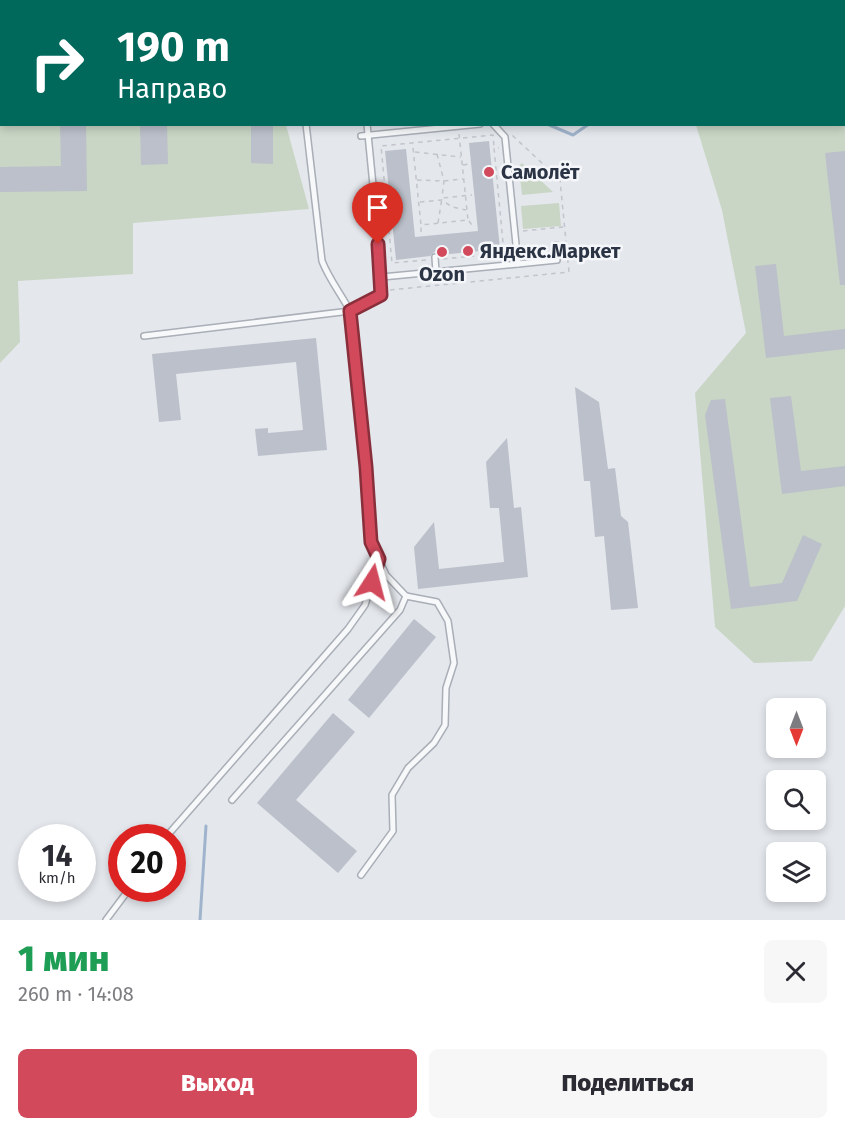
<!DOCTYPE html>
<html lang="ru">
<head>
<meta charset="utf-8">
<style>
  :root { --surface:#fff; --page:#f7f7f7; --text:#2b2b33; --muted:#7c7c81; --accent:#d1495b }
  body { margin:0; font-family:"Fira Sans",sans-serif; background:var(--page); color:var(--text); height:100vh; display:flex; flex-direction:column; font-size:22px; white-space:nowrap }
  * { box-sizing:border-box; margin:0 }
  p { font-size:20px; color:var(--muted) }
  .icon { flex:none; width:33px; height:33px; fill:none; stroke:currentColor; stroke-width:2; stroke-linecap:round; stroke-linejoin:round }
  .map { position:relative; height:920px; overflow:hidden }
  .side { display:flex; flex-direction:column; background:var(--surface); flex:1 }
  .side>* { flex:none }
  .hud { position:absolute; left:0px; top:0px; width:846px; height:126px; box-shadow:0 3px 9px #0003; background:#00695c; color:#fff; overflow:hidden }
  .needle { width:39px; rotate:180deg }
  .tools { position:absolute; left:766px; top:698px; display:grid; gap:12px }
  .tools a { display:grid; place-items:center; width:60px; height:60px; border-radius:9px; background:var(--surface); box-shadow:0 3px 9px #0003; font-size:30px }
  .speed { position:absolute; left:18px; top:824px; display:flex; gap:12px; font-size:30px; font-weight:700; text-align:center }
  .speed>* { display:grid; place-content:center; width:78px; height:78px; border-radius:50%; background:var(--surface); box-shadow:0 3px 9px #0003; line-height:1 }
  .speed small { font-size:15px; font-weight:400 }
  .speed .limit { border:9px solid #d22; background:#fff; color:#111 }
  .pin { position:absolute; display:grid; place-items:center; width:51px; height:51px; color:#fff; margin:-62px -26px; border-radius:50% 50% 50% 0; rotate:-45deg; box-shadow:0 0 6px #0007 }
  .pin .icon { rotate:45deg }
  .me { position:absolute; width:66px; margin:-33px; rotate:9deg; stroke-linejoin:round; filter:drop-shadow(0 0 4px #0008) }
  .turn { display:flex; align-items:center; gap:21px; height:126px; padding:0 18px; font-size:27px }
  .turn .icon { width:78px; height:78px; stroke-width:2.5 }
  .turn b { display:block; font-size:42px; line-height:51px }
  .round { display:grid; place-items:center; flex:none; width:63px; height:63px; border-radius:9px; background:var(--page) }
  .head { display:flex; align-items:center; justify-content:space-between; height:102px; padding:0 18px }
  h1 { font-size:36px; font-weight:800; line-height:45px; color:#1e9e55 }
  .action { display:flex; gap:12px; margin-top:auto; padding:12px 18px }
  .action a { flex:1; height:69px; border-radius:9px; background:var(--accent); color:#fff; font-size:24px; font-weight:800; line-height:69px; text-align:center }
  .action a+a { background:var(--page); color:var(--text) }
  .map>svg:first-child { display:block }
  .green { fill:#c9d6c5 }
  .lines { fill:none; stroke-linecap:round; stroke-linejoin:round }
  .stream { stroke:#9fb4cc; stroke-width:3 }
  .building { fill:#bbc0ca }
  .lane-casing { stroke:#a9aeb7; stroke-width:8 }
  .path { stroke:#c2c5cb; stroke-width:1.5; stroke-dasharray:4.5 4.5; stroke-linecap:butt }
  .lane { stroke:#f7f8fa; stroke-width:5 }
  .route-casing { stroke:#882f3b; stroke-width:15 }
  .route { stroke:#d1495b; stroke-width:10 }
  .poi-dot { fill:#d1495b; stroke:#f4f6f9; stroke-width:2 }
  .labels { text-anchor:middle; stroke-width:5; stroke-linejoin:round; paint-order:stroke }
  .poi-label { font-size:20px; font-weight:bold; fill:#2b3445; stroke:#f4f6f9; text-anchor:start }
</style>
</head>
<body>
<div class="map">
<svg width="845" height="920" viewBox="0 0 845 920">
  <rect width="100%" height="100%" fill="#e4e7ec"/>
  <g class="green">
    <path d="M0 0H253L2 2V124L286 125 309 209 133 223V274L18 281 20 342 0 363Z"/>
    <path d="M705 0H845V606L812 661 754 663 715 627 695 393 746 333 722 210 696 125 844 124V2L705 1Z"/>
    <path d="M522 163 553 192 522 195 519 166Z"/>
    <path d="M559 203 561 226 523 229 521 206Z"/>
  </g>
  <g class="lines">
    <g class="stream">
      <path d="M440 2 442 0"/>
      <path d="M547 124 573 135 589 124"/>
      <path d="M200 920 206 826"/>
    </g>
  </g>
  <g class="building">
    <path d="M60 124H86L87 191 0 192V167L61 166Z"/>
    <path d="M140 124H167L168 164 141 165Z"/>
    <path d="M251 124H273V164L251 163Z"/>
    <path d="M489 141 500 249 440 255 434 252 430 256 396 260 385 151 406 149 415 237 478 231 469 143Z"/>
    <path d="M845 151V285H840L825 153Z"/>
    <path d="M776 264 784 336 845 329V349L766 358 755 266Z"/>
    <path d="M316 338 327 450 258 456 255 429 268 428V433L303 430 296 362 176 374 181 420 159 422 152 354Z"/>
    <path d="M575 387 599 402 608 469 615 468 621 516 628 522 638 608 611 610 604 536 595 537 590 481H584Z"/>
    <path d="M791 396 801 471 845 466V486L782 494 770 398Z"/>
    <path d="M725 399 750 587 782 583 803 535 822 544 797 601 731 609 705 415 711 400Z"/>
    <path d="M507 438 514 508 521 507 528 577 418 589 414 547 434 522 439 569 504 562 499 508H490L486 462Z"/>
    <path d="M414 619 436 637 369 718 348 700Z"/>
    <path d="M333 713 355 732 296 800 357 851 338 873 257 803Z"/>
  </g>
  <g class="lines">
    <g class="lane-casing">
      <g id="lane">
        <path d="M264 0 265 2"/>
        <path d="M361 0V2"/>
        <path d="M306 124 322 261C329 279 341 294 350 311L366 467 371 542 386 575 406 596"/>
        <path d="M367 124 382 277 518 264 505 137 493 124"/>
        <path d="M361 136 480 124"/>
        <path d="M435 257 436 272"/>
        <path d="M518 264 557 260 556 245"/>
        <path d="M144 336 350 311 381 295 382 277"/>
        <path d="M232 800 400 610 406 596 437 602 448 621 454 663 446 688 445 725 434 743 408 768 392 795 393 831 361 875"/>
        <path d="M166 837 348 629 365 605 379 559"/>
        <path d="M106 920 130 888"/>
      </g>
    </g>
    <g class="path">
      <path d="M413 148 421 225 468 220 459 134"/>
      <path d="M415 152 461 157"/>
      <path d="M437 154 444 181 442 197"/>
      <path d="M463 165 469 164"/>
      <path d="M417 180 444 181 463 179"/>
      <path d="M420 202 442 200 452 207 466 210"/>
      <path d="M469 221 474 228"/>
      <path d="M438 223 442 198 472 195"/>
      <path d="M523 231 563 227"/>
      <path d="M421 232V226"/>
      <path d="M525 251 543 250"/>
      <path d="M443 259 504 253 494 148H499"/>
      <path d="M426 260 392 263 381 146 493 135 494 148"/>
      <path d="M390 290 569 272 560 180 512 135"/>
    </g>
    <use href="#lane" class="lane"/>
  </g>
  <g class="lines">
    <g class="route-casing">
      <path id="route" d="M372 582 379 559 371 542 366 467 350 311 381 295 378 244"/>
    </g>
    <use href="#route" class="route"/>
  </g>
  <g class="poi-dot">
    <circle cx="489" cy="172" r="6"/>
    <circle cx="468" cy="251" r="6"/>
    <circle cx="442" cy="252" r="6"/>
  </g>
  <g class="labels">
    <g class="poi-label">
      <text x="501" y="179">Самолёт</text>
      <text x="480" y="258">Яндекс.Маркет</text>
      <text x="442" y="281" text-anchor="middle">Ozon</text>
    </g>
  </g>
</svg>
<div class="tools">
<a><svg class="needle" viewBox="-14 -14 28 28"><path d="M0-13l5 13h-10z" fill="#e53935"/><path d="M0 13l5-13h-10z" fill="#7c7c81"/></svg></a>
<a><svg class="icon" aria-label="search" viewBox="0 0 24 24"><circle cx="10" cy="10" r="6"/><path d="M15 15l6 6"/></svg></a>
<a><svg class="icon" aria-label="layers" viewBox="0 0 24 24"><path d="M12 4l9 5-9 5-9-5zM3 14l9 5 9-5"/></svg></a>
</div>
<div class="speed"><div>14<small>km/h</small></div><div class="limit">20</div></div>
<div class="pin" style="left:378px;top:244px;background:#d93025"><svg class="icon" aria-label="arrive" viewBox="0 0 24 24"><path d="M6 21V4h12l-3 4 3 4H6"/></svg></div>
<svg class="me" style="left:372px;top:582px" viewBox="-20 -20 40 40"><path d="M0-17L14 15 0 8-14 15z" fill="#d1495b" stroke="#fff" stroke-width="4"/></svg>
<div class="hud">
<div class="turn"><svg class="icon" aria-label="right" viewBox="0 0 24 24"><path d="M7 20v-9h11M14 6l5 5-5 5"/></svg><div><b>190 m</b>Направо</div></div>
</div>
</div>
<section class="side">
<div class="head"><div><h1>1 мин</h1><p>260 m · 14:08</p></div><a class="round"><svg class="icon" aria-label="close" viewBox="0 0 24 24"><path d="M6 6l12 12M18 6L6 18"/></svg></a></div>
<div class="action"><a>Выход</a><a>Поделиться</a></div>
</section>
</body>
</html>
